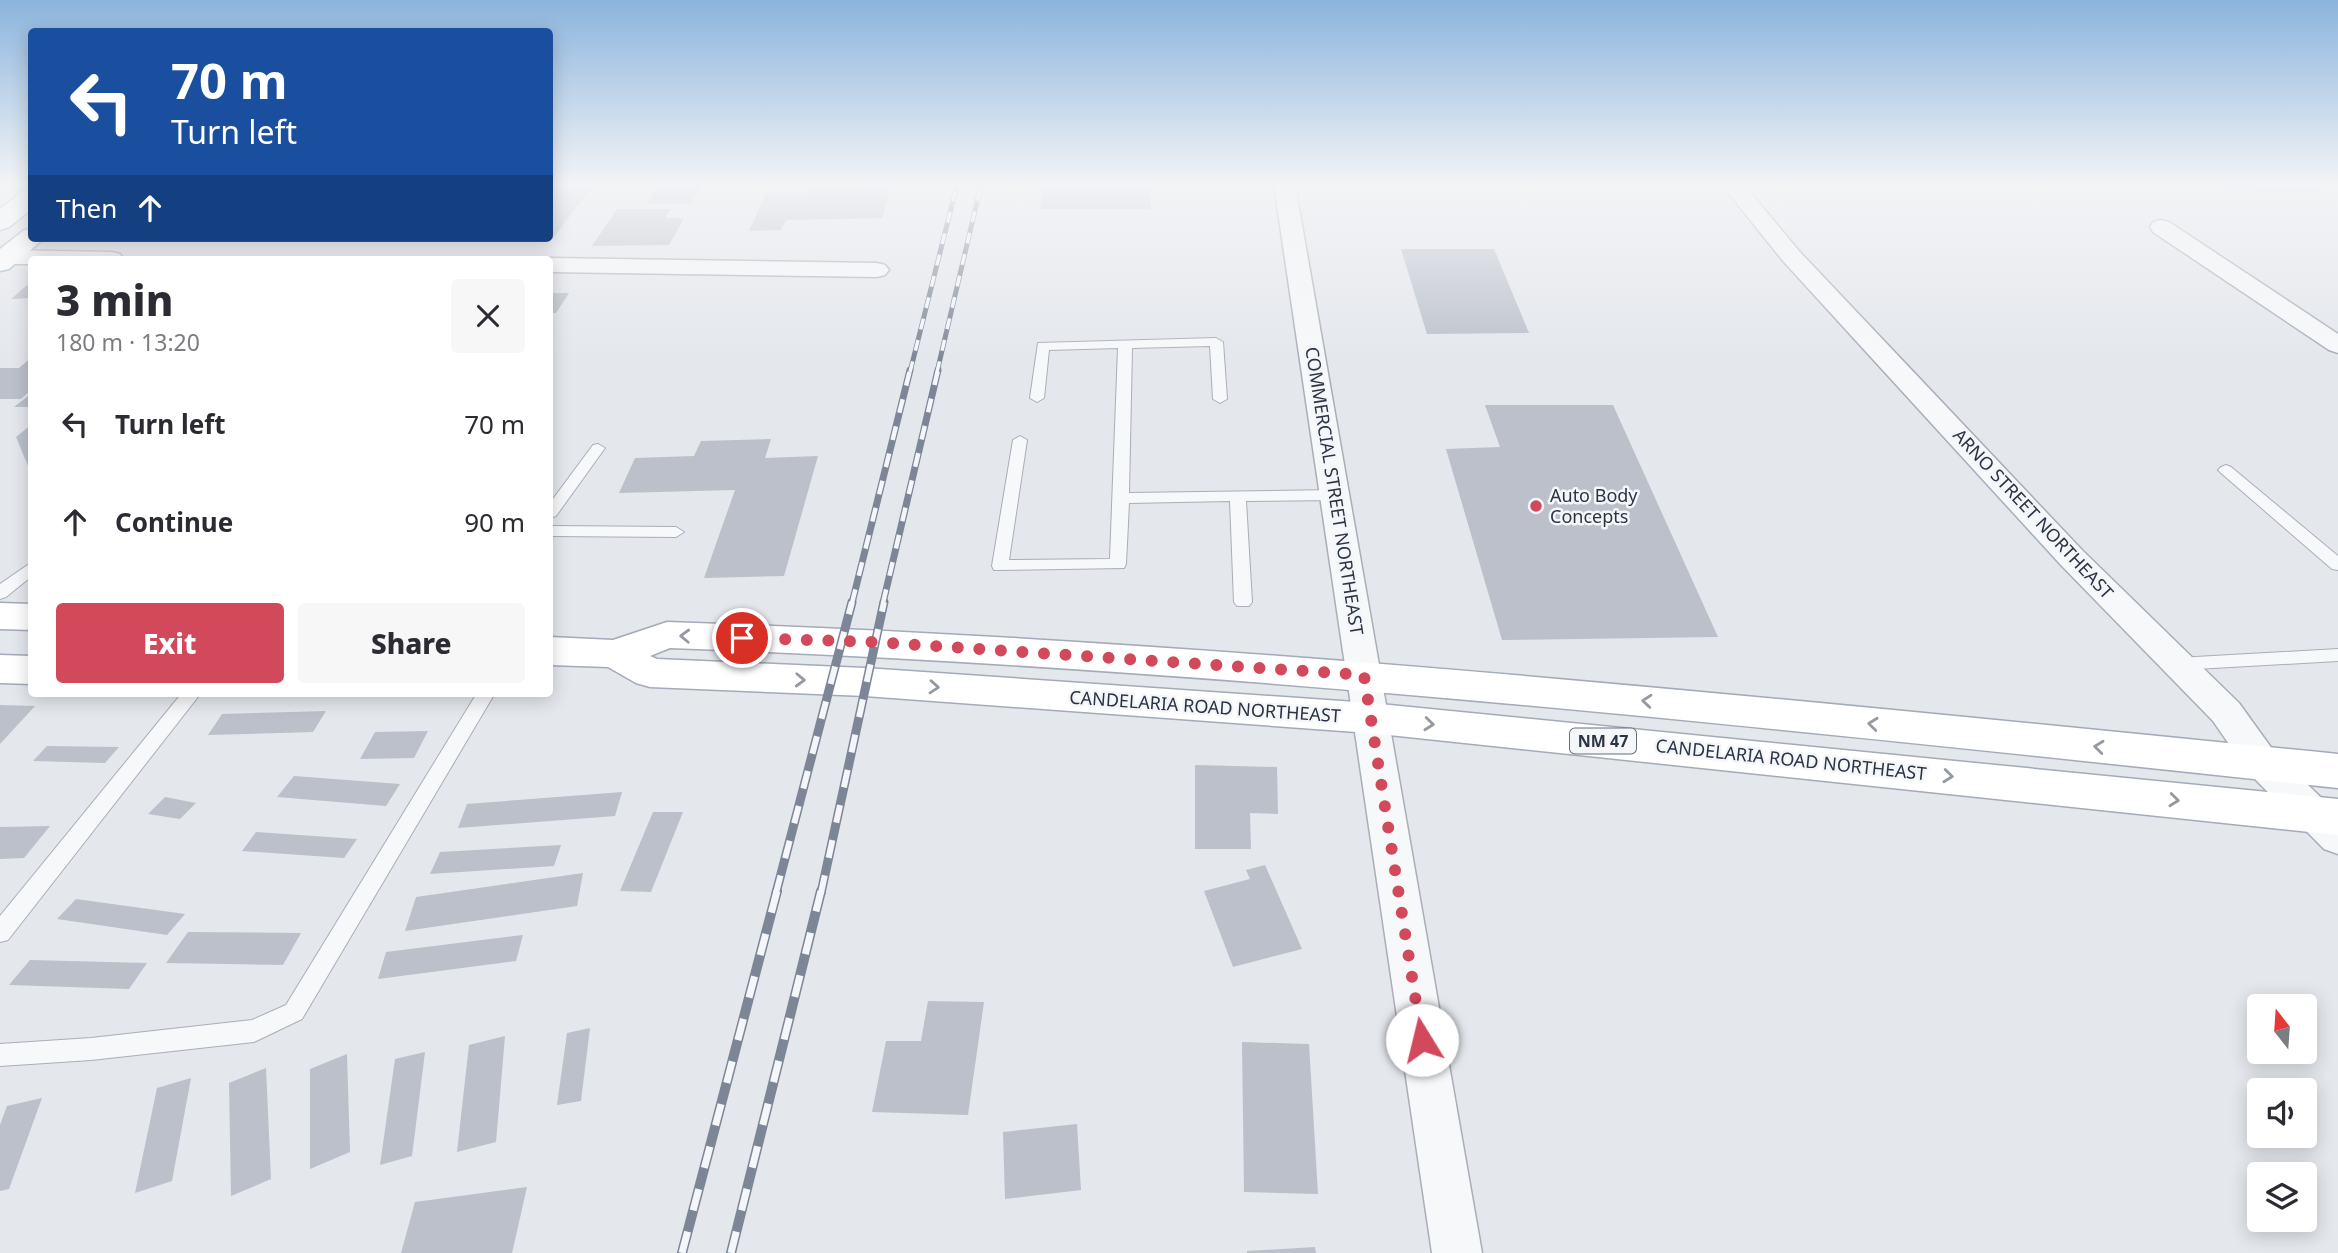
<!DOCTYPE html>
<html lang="en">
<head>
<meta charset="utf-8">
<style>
  :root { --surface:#fff; --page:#f7f7f7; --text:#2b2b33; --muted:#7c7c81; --accent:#d1495b }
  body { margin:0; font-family:"Noto Sans",sans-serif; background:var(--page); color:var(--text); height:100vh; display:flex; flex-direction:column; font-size:26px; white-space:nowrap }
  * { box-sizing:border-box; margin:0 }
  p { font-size:23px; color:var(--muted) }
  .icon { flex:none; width:38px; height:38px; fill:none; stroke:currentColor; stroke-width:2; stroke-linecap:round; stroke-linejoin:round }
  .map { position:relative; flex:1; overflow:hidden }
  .drawer { position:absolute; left:28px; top:256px; width:525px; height:441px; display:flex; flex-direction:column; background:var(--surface); border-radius:7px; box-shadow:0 4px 18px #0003 }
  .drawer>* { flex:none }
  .guide { position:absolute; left:28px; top:28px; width:525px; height:214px; border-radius:7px; box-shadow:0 4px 18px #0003; background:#1a4fa0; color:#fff; overflow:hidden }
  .needle { width:46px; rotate:343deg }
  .buttons { position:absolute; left:2247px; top:994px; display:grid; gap:14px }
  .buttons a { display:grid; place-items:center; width:70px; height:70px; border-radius:7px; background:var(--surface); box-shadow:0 4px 18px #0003; font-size:35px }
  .pin { position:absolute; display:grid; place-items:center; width:60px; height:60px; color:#fff; margin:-30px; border:4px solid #fff; border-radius:50%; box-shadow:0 2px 7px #0007 }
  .me { position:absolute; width:77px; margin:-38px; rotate:351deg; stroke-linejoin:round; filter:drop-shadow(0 0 5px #0008) }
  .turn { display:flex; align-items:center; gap:24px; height:147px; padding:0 28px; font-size:32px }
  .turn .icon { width:91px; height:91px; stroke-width:2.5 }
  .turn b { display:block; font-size:49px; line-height:60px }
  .then { display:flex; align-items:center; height:66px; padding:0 28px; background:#0003; gap:14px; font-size:26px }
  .round { display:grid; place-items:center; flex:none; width:74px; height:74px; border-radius:7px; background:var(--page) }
  .overview { display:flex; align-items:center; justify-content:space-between; height:119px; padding:0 28px }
  h1 { font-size:42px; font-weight:800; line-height:52px }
  .cta { display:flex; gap:14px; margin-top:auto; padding:14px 28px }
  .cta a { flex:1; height:80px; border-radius:7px; background:var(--accent); color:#fff; font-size:28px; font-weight:800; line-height:80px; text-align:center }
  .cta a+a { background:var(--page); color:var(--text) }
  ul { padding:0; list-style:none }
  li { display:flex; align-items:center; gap:21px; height:98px; padding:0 28px }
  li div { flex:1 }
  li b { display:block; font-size:26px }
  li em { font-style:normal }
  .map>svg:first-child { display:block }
  .building { fill:#bbc0ca }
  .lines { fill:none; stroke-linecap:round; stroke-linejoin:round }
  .service-casing { stroke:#a9aeb7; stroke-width:2 }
  .minor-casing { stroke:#a9aeb7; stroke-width:3 }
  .primary-casing { stroke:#a3abb8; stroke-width:3 }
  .service { fill:#f7f8fa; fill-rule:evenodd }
  .minor { fill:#f7f8fa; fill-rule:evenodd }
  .primary { fill:#fff; fill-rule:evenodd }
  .rail-far3-casing { stroke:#7d8696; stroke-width:5 }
  .rail-far2-casing { stroke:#7d8696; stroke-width:7 }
  .rail-far1-casing { stroke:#7d8696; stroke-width:9 }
  .rail-casing { stroke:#7d8696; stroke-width:10 }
  .rail-far3 { stroke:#f4f6f9; stroke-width:3.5; stroke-dasharray:11; stroke-linecap:butt }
  .rail-far2 { stroke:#f4f6f9; stroke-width:4.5; stroke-dasharray:14; stroke-linecap:butt }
  .rail-far1 { stroke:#f4f6f9; stroke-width:6; stroke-dasharray:18; stroke-linecap:butt }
  .rail { stroke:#f4f6f9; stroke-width:7; stroke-dasharray:22; stroke-linecap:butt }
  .oneway { stroke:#959aa2 }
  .route { stroke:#d1495b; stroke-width:12; stroke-dasharray:0 21.6 }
  .poi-dot { fill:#d1495b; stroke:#f4f6f9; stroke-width:2.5 }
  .labels { text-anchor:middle; stroke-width:5; stroke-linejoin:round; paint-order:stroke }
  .shield { fill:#f4f6f9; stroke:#676e7b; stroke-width:2 }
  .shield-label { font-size:16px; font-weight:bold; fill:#2b3445 }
  .street-label { font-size:18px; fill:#2b3445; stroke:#f4f6f9 }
  .poi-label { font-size:18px; fill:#2b3445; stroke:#f4f6f9; text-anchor:start }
</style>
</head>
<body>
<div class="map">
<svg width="2338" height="1253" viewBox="0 0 2338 1253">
  <rect width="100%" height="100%" fill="#e4e7ec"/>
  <g class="building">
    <path d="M572 185H593L554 237H550V195L554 190H569Z"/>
    <path d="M1043 185H1151V209H1040Z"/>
    <path d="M2214 185H2311L2321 194 2214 188Z"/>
    <path d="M658 186H702L691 204H646Z"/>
    <path d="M891 188 882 218 786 220 781 230 749 231 766 193 805 192 807 189Z"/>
    <path d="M617 209H671L665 218H684L669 245 592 246Z"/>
    <path d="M1401 249H1494L1529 333 1427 334Z"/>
    <path d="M32 281V298L11 299Z"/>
    <path d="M550 293H569L556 313H550Z"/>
    <path d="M32 357V389L21 399H0V368H19Z"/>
    <path d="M32 393V407H14Z"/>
    <path d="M1485 405H1613L1718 637 1502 640 1446 449 1500 447Z"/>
    <path d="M31 425V473L16 437Z"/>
    <path d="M771 439 765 458 818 456 784 576 704 578 735 490 619 493 635 458 694 456 701 441Z"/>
    <path d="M0 705 35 706 0 744Z"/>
    <path d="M326 711 313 732 208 735 222 714Z"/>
    <path d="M428 731 414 758 360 759 375 732Z"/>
    <path d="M47 746 119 747 105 763 33 761Z"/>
    <path d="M1195 765 1277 767 1278 814 1250 813 1251 849H1195Z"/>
    <path d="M294 776 400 784 386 806 277 797Z"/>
    <path d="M622 792 615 816 458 828 467 804Z"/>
    <path d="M165 797 196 803 180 819 148 814Z"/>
    <path d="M653 812H683L651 892 620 891Z"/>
    <path d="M50 826 24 858 0 859V827Z"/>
    <path d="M256 832 357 839 344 858 242 851Z"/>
    <path d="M561 845 554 866 430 874 440 852Z"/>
    <path d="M1265 865 1302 949 1233 967 1204 891 1250 879 1246 870Z"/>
    <path d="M583 873 577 906 405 931 416 897Z"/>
    <path d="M76 899 185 914 167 935 57 919Z"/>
    <path d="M188 932 301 933 283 965 166 963Z"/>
    <path d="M523 935 516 961 378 979 386 952Z"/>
    <path d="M30 960 147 963 129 989 9 985Z"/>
    <path d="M928 1001 984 1002 968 1115 872 1112 886 1041H921Z"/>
    <path d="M590 1028 581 1101 557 1105 567 1033Z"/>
    <path d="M505 1036 496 1142 457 1152 469 1045Z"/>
    <path d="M1242 1042 1309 1044 1318 1194 1244 1192Z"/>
    <path d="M425 1052 412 1156 380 1165 395 1059Z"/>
    <path d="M347 1054 350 1152 310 1169V1069Z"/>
    <path d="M266 1068 271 1179 231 1196 229 1083Z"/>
    <path d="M191 1078 172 1181 135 1193 157 1088Z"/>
    <path d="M42 1098 9 1189 0 1191V1125L7 1106Z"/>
    <path d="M1077 1124 1081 1190 1005 1199 1003 1132Z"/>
    <path d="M527 1187 512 1253H401L415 1202Z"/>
    <path d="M1315 1247 1316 1253H1247V1251Z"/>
  </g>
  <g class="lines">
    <g class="service-casing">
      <g id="service">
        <path d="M1216 338 1223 342 1227 399 1220 403 1213 399 1210 346 1132 348 1129 493 1336 490 1344 495 1336 500 1246 501 1252 602 1249 606H1237L1234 602 1230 501 1129 503 1126 564 1124 568 994 570 992 566 1013 440 1020 436 1027 440 1009 560 1110 559 1118 348 1049 350 1044 398 1037 402 1030 398 1038 343Z"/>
        <path d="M598 444 605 448 556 516 550 518V503L593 445Z"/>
        <path d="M2226 465 2231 467 2338 556V570L2332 569 2221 473 2218 470 2221 467Z"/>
        <path d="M550 526 676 527 684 532 676 537 550 536Z"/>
        <path d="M32 562V576L6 597 0 599V584Z"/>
        <path d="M2338 649V661L2178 670 2172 668 2169 664 2172 660 2178 658Z"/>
        <path d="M182 693H201L8 940 0 942V916Z"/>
        <path d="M477 693H495L302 1019 254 1042 91 1060 0 1066V1044L91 1038 252 1020 286 1005Z"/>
      </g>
    </g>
    <g class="minor-casing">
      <g id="minor">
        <path d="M1274 185H1295L1482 1253H1432Z"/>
        <path d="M1722 185H1744L1799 251 2082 550 2239 703 2275 753 2338 814V854L2324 849 2249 773 2213 721 2060 564 1783 261Z"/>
        <path d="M2161 220 2169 222 2338 334V353L2329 350 2153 232 2150 227 2153 222Z"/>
        <path d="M0 250 112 252 120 254 123 259H32V264H0Z"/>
        <path d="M550 258 877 263 885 265 889 270 885 275 877 277 550 272V259H546Z"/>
      </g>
    </g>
    <g class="primary-casing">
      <g id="primary">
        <path d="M32 189V209L9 227 0 230V209L23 191Z"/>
        <path d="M32 228V238H44L41 241 9 269 0 271V249L23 231Z"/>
        <path d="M0 603 32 604V630L0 629Z"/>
        <path d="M667 622C1226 640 1782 699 2338 754V788C1783 729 1228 668 670 648L650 656 657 659 865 668 1370 703 2338 799V835L1370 733 865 696 650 687 636 683 608 667 550 665V637L613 640Z"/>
        <path d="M0 655 32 656V684L0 683Z"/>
      </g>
    </g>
    <use href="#service" class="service"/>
    <use href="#minor" class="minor"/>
    <use href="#primary" class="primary"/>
    <g class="rail-far3-casing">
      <g id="rail-far3">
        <path d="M910 372 957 185"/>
        <path d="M937 372 981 185"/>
      </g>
    </g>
    <g class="rail-far2-casing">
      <g id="rail-far2">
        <path d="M852 603 910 370"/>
        <path d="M883 603 938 370"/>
      </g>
    </g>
    <g class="rail-far1-casing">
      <g id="rail-far1">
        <path d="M776 893 852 602"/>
        <path d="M821 893 884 602"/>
      </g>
    </g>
    <g class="rail-casing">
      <g id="rail">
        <path d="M682 1253 777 891"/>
        <path d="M731 1253 821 891"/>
      </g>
    </g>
    <use href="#rail-far3" class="rail-far3"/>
    <use href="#rail-far2" class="rail-far2"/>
    <use href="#rail-far1" class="rail-far1"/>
    <use href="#rail" class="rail"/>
  </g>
  <defs><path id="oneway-chevron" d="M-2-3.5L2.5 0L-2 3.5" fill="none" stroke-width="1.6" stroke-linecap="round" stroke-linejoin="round" transform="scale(1.75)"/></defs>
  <g class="oneway">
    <use href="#oneway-chevron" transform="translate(685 636) rotate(-178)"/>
    <use href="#oneway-chevron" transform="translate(800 680) rotate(2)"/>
    <use href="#oneway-chevron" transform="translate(934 687) rotate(4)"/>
    <use href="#oneway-chevron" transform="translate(1647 701) rotate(-175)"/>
    <use href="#oneway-chevron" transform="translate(1429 724) rotate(6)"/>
    <use href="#oneway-chevron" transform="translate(1873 724) rotate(-174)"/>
    <use href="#oneway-chevron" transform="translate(2099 747) rotate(-174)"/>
    <use href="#oneway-chevron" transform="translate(1948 776) rotate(6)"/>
    <use href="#oneway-chevron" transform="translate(2174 800) rotate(6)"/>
  </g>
  <linearGradient id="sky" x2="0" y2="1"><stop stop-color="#8bb4dd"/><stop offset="0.51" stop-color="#f3f4f6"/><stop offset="1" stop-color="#f3f4f6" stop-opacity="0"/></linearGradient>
  <rect width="2338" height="361" fill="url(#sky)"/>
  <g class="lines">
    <path class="route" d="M742 638 875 642 1364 675 1422 1040"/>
  </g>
  <circle class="poi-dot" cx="1536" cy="506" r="7"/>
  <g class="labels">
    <rect class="shield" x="1570" y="728.5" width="66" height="25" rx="5"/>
    <g class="shield-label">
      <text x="1603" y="747">NM 47</text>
    </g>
    <g class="street-label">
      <text transform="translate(1334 491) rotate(81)" y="6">COMMERCIAL STREET NORTHEAST</text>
      <text transform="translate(2033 514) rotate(47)" y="6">ARNO STREET NORTHEAST</text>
      <text transform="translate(1205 707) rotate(4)" y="6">CANDELARIA ROAD NORTHEAST</text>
      <text transform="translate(1791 760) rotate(6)" y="6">CANDELARIA ROAD NORTHEAST</text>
    </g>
    <g class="poi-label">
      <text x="1550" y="502">Auto Body<tspan x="1550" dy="21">Concepts</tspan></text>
    </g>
  </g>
</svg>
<div class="buttons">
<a><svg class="needle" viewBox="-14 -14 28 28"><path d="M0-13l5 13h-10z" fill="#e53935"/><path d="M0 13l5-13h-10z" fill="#7c7c81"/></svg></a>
<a><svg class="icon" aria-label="sound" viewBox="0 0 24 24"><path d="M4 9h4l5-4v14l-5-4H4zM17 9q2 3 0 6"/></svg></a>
<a><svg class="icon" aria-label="layers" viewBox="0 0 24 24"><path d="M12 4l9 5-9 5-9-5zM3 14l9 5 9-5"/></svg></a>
</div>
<div class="pin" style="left:742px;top:638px;background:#d93025"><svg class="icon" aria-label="arrive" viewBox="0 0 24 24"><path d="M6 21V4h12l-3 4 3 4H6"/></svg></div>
<svg class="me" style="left:1422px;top:1040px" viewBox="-20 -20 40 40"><circle r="19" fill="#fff"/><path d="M0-13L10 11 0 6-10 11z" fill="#d1495b"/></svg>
<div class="guide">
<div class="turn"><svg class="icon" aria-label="left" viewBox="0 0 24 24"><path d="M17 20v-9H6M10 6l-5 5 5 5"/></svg><div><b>70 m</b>Turn left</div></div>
<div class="then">Then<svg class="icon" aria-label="ahead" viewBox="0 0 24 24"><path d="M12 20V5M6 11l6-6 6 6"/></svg></div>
</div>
<section class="drawer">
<div class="overview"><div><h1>3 min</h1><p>180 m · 13:20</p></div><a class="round"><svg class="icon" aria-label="close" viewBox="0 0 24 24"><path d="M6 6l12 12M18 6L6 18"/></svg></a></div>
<ul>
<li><svg class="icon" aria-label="left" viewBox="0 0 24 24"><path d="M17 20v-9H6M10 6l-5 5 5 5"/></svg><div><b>Turn left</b></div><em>70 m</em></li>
<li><svg class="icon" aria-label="ahead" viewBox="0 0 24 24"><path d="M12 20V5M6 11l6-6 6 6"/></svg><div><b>Continue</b></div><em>90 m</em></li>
</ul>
<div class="cta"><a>Exit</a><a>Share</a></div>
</section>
</div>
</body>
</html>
